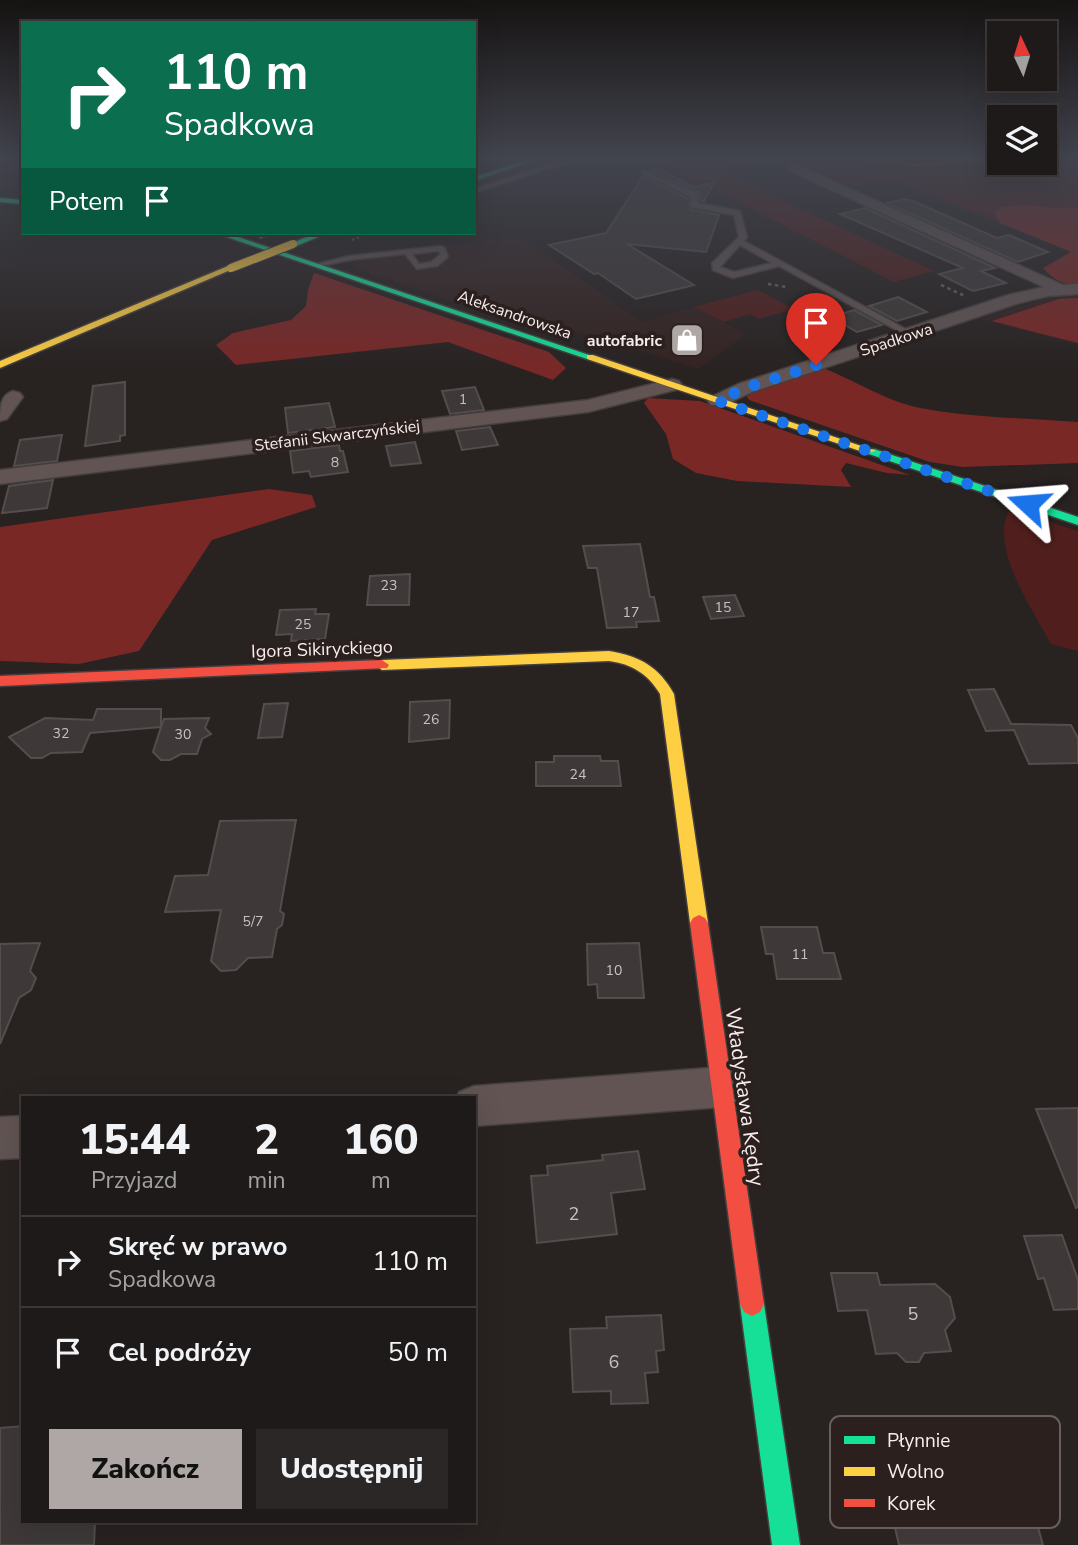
<!DOCTYPE html>
<html lang="pl">
<head>
<meta charset="utf-8">
<style>
  :root { --surface:#1e1a19; --page:#2b2726; --text:#f1f3f6; --muted:#a1a1a2; --line:#3c3838; --accent:#aea7a6 }
  body { margin:0; font-family:"Nunito Sans",sans-serif; background:var(--page); color:var(--text); height:100vh; display:flex; flex-direction:column; font-size:26px; white-space:nowrap }
  * { box-sizing:border-box; margin:0 }
  p { font-size:23px; color:var(--muted) }
  .icon { flex:none; width:38px; height:38px; fill:none; stroke:currentColor; stroke-width:2; stroke-linecap:round; stroke-linejoin:round }
  .map { position:relative; flex:1; overflow:hidden }
  .drawer { position:absolute; left:21px; top:1096px; width:455px; height:427px; display:flex; flex-direction:column; background:var(--surface); border-radius:0px; box-shadow:0 7px 28px #0002,0 0 0 2px var(--line) }
  .drawer>* { flex:none }
  .banner { position:absolute; left:21px; top:21px; width:455px; height:214px; border-radius:0px; box-shadow:0 7px 28px #0002,0 0 0 2px var(--line); background:#0b6e4f; color:#fff; overflow:hidden }
  .needle { width:46px; rotate:356deg }
  .controls { position:absolute; left:987px; top:21px; display:grid; gap:14px }
  .controls a { display:grid; place-items:center; width:70px; height:70px; border-radius:0px; background:var(--surface); box-shadow:0 7px 28px #0002,0 0 0 2px var(--line); font-size:35px }
  .pin { position:absolute; display:grid; place-items:center; width:60px; height:60px; color:#fff; margin:-72px -30px; border-radius:50% 50% 50% 0; rotate:-45deg; box-shadow:0 0 7px #0007 }
  .pin .icon { rotate:45deg }
  .me { position:absolute; width:77px; margin:-38px; rotate:289deg; stroke-linejoin:round; filter:drop-shadow(0 0 5px #0008) }
  .turn { display:flex; align-items:center; gap:24px; height:147px; padding:0 28px; font-size:32px }
  .turn .icon { width:91px; height:91px; stroke-width:2.5 }
  .turn b { display:block; font-size:49px; line-height:60px }
  .then { display:flex; align-items:center; height:66px; padding:0 28px; background:#0003; gap:14px; font-size:26px }
  .eta { display:flex; justify-content:space-evenly; align-items:center; height:119px; text-align:center }
  .eta b { font-size:42px; font-weight:800; line-height:49px }
  .button { display:flex; gap:14px; margin-top:auto; padding:14px 28px }
  .button a { flex:1; height:80px; border-radius:0px; background:var(--accent); color:#111; font-size:28px; font-weight:800; line-height:80px; text-align:center }
  .button a+a { background:var(--page); color:var(--text) }
  ul { padding:0; list-style:none }
  li { display:flex; align-items:center; gap:21px; height:91px; padding:0 28px; border-top:2px solid var(--line) }
  li div { flex:1 }
  li b { display:block; font-size:26px }
  li em { font-style:normal }
  .map>svg:first-child { display:block }
  .built { fill:#332321 }
  .green { fill:#501f1d }
  .forest { fill:#792826 }
  .lines { fill:none; stroke-linecap:round; stroke-linejoin:round }
  .stream { stroke:#9c453f; stroke-width:3.5 }
  .building { fill:#3e3938; stroke:#534d4c; stroke-width:2 }
  .lane-casing { stroke:#443f3e; stroke-width:3 }
  .street-casing { stroke:#443f3e; stroke-width:3 }
  .fast-casing { stroke:#443f3e; stroke-width:3 }
  .slow-casing { stroke:#443f3e; stroke-width:3 }
  .jam-casing { stroke:#443f3e; stroke-width:3 }
  .path-far1 { stroke:#695f5e; stroke-width:2; stroke-dasharray:2.5 2.5; stroke-linecap:butt }
  .path { stroke:#695f5e; stroke-width:2.5; stroke-dasharray:3.5 3.5; stroke-linecap:butt }
  .lane { fill:#615453; fill-rule:evenodd }
  .street { fill:#615453; fill-rule:evenodd }
  .fast { fill:#16e098; fill-rule:evenodd }
  .slow { fill:#ffcf43; fill-rule:evenodd }
  .jam { fill:#f24e42; fill-rule:evenodd }
  .slow-bridge-casing { stroke:#443f3e; stroke-width:10; stroke-linecap:butt }
  .slow-bridge { stroke:#ffcf43; stroke-width:8 }
  .route { stroke:#1a73e8; stroke-width:12; stroke-dasharray:0 21.6 }
  .labels { text-anchor:middle; stroke-width:7; stroke-linejoin:round; paint-order:stroke }
  .number-label { font-size:14px; fill:#c8c1c0 }
  .far-street-label { font-size:16px; fill:#f6eeed; stroke:#2b201e }
  .far-poi-label { font-size:16px; font-weight:bold; fill:#f6eeed; stroke:#2b201e; text-anchor:end }
  .street-label { font-size:18px; fill:#f6eeed; stroke:#2b201e }
  .near-number-label { font-size:18px; fill:#c8c1c0 }
  .near-street-label { font-size:21px; fill:#f6eeed; stroke:#2b201e }
  .key { fill:#2b201e; stroke:#685e5c; stroke-width:2 }
  .key-label { font-size:19px; fill:#f6eeed }
</style>
</head>
<body>
<div class="map">
<svg width="1078" height="1545" viewBox="0 0 1078 1545">
  <rect width="100%" height="100%" fill="#282221"/>
  <g class="built">
    <path d="M0 158H23V190L0 189Z"/>
    <path d="M520 237 642 322 693 307 747 334 699 369 571 330 548 333 539 330V325L530 323 523 325 478 310V307L472 304 464 305 352 267 362 252Z"/>
    <path d="M1078 295V345L980 319 1052 296Z"/>
  </g>
  <g class="green">
    <path d="M669 158H976C996 167 1022 163 1045 163V160L1070 158 1078 162V207L1051 208 1025 204 994 212 1000 223 892 179 852 187 795 164 765 159 717 170 934 271 894 282 660 162Z"/>
    <path d="M758 290 794 309 758 319 750 314 724 322 693 307Z"/>
    <path d="M1008 512 1021 513 1078 531V651L1051 644C1033 610 991 551 1008 512Z"/>
  </g>
  <g class="forest">
    <path d="M1025 204 1051 208 1078 207V285C1064 285 1052 279 1043 268L1071 252 1000 223 994 212 1002 207Z"/>
    <path d="M314 273 549 352 566 368 553 380 448 342 236 365 216 345 233 333 291 320 306 306 308 290Z"/>
    <path d="M1078 298V343L992 321 1059 299Z"/>
    <path d="M820 367C856 380 887 403 926 409 975 418 1028 418 1078 422V463L963 467 930 462 749 400 747 397 750 391Z"/>
    <path d="M648 398 700 401 910 475 887 473 846 463 841 470 851 487 737 481 696 473 673 459 666 434 644 403Z"/>
    <path d="M269 489 312 495 316 507 212 540 139 651 79 664 0 661V527Z"/>
  </g>
  <g class="lines">
    <path class="stream" d="M860 158 917 165 999 159"/>
  </g>
  <g class="building">
    <path d="M656 168 694 187 714 183 704 201H701L699 192 649 171Z"/>
    <path d="M643 176 688 199 691 210 719 215 706 252 627 244 694 285 636 299 598 273 594 274 549 245 606 233Z"/>
    <path d="M904 199 913 201 997 238 1009 235 1048 252 1018 262 887 203Z"/>
    <path d="M865 208 995 268 981 271 1006 283 973 291 939 274 963 268 840 214Z"/>
    <path d="M898 297 927 312 897 321 869 306Z"/>
    <path d="M854 310 882 325 857 332 831 317Z"/>
    <path d="M125 382V435L120 436V441L85 446 93 386Z"/>
    <path d="M475 387 484 410 450 414 442 391Z"/>
    <path d="M329 403 335 427 288 433 285 408Z"/>
    <path d="M490 427 498 445 462 450 456 431Z"/>
    <path d="M62 435 57 461 14 466 20 440Z"/>
    <path d="M415 442 421 463 391 466 386 446Z"/>
    <path d="M339 445 340 451H343L348 472 311 477 309 471 293 473 290 451Z"/>
    <path d="M53 480 47 508 2 513 9 486Z"/>
    <path d="M640 544 650 597H654L659 621 636 622 637 627 607 628 597 568H588L583 546Z"/>
    <path d="M410 574 409 605H367L370 576Z"/>
    <path d="M735 595 744 616 711 619 703 597Z"/>
    <path d="M316 609 315 614H329L325 639 291 641 292 634 276 635 280 610Z"/>
    <path d="M994 689 1011 724 1071 725 1078 738V763L1029 764 1014 730 986 731 968 690Z"/>
    <path d="M450 700 449 738 409 742 410 702Z"/>
    <path d="M288 703 282 737 258 738 264 704Z"/>
    <path d="M97 709H161V727L164 719 209 718 205 728 211 734 202 739 197 754H181L170 760H161L153 752 161 727 90 733 82 752 51 753 42 758H31L9 737 45 718 93 720Z"/>
    <path d="M554 756H600L601 761H618L621 786H536V762H554Z"/>
    <path d="M296 820 280 911 284 914 282 925 277 929 272 957 248 958 236 970 221 971 211 961 221 910 165 912 175 876 208 875 220 821Z"/>
    <path d="M761 927H817L823 953H834L841 979H777L773 954H766Z"/>
    <path d="M40 943 30 971 36 978 31 990 19 998 0 1044V944Z"/>
    <path d="M639 943 644 998H598L597 984 588 985 587 944Z"/>
    <path d="M1078 1108V1207L1076 1208 1036 1109Z"/>
    <path d="M638 1151 645 1189 611 1193 617 1234 537 1243 531 1176 548 1175 547 1166 603 1160 602 1155Z"/>
    <path d="M1062 1235 1078 1280V1309L1054 1310 1044 1278 1038 1279 1024 1236Z"/>
    <path d="M831 1273H877L880 1285 935 1284 950 1297 955 1318 945 1330 951 1351 924 1353 919 1362H906L897 1353 876 1354 867 1310 838 1311Z"/>
    <path d="M661 1315 664 1350 656 1351 658 1372 645 1373 648 1403 611 1404V1391L573 1392 570 1329 607 1328 606 1317Z"/>
    <path d="M23 1426V1521H95L94 1545H0V1428Z"/>
    <path d="M1030 1499 1043 1545H899L889 1501Z"/>
  </g>
  <g class="lines">
    <g class="lane-casing">
      <g id="lane">
        <path d="M580 158H590L544 170 474 193V189L540 167Z"/>
        <path d="M643 171 698 194V203L740 211 747 237 744 241 915 334 907 336 779 266 733 278 713 270 712 263 739 237 734 215 691 207V197L643 173ZM740 245 772 263 734 272 720 267Z"/>
        <path d="M441 246 445 248 448 257 437 266 417 269 405 254 349 260 317 267 313 265 349 256ZM438 251 441 254 431 262 419 264 412 254Z"/>
      </g>
    </g>
    <g class="street-casing">
      <g id="street">
        <path d="M795 164 1063 285 1078 284V294L1048 296 1019 303 752 392 725 405H711L708 401 711 397 738 384 1008 295 1044 287 790 171V165Z"/>
        <path d="M672 379 679 381 682 385 679 389 588 412 0 484V470L588 400Z"/>
        <path d="M13 391 20 393 23 397 7 419 0 421C0 408 0 395 13 391Z"/>
        <path d="M722 1067 736 1073 742 1087 736 1101 722 1107 474 1126V1097H457L459 1092 474 1086Z"/>
        <path d="M23 1116V1158L0 1159V1117Z"/>
      </g>
    </g>
    <g class="fast-casing">
      <g id="fast">
        <path d="M533 158H541L474 181V177Z"/>
        <path d="M0 198 23 200V204L0 202Z"/>
        <path d="M215 233H226L595 357 587 359Z"/>
        <path d="M264 233H275L260 238V234Z"/>
        <path d="M317 233H328L296 246 289 244Z"/>
        <path d="M866 449H874L1078 517V525L866 453Z"/>
        <path d="M752 1292 760 1296 764 1304 800 1545H772L740 1304 744 1296Z"/>
      </g>
    </g>
    <g class="slow-casing">
      <g id="slow">
        <path d="M228 266 235 268 0 368V361Z"/>
        <path d="M587 355H593L876 451 866 453 587 359Z"/>
        <path d="M609 651C640 656 659 667 674 694L708 923 705 928 699 931 693 928 690 923 660 694C648 674 632 664 609 661L382 670 375 665 382 660Z"/>
      </g>
    </g>
    <g class="jam-casing">
      <g id="jam">
        <path d="M382 660 389 665 387 668 0 686V676Z"/>
        <path d="M699 915 705 918 708 923 764 1304 760 1312 752 1316 744 1312 740 1304 690 923 693 918Z"/>
      </g>
    </g>
    <path class="path-far1" d="M352 240 371 233"/>
    <g class="path">
      <path d="M768 284 787 287"/>
      <path d="M941 285 965 296"/>
    </g>
    <use href="#lane" class="lane"/>
    <use href="#street" class="street"/>
    <use href="#fast" class="fast"/>
    <use href="#slow" class="slow"/>
    <use href="#jam" class="jam"/>
    <g class="slow-bridge-casing">
      <path id="slow-bridge" d="M231 268 293 244"/>
    </g>
    <use href="#slow-bridge" class="slow-bridge"/>
  </g>
  <linearGradient id="sky" x2="0" y2="1"><stop stop-color="#161312"/><stop offset="0.42" stop-color="#42444e"/><stop offset="1" stop-color="#42444e" stop-opacity="0"/></linearGradient>
  <rect width="1078" height="374" fill="url(#sky)"/>
  <g class="lines">
    <path class="route" d="M816 365 745 388 718 401 1028 504"/>
  </g>
  <defs>
    <g id="shop-square" transform="scale(1.75)"><rect x="-9" y="-9" width="18" height="18" rx="4" fill="#aea7a6" stroke="#2b201e"/><path d="M-5-2.5h2.3a2.7 3.5 0 0 1 5.4 0H5L5.5 6h-11ZM-1.5-2.5h3a1.5 2.3 0 0 0-3 0Z" fill="#fff"/></g>
  </defs>
  <g fill-rule="evenodd">
    <use href="#shop-square" x="687" y="340"/>
  </g>
  <g class="labels">
    <g class="number-label">
      <text x="463" y="404">1</text>
      <text x="335" y="467">8</text>
      <text x="389" y="590">23</text>
      <text x="723" y="612">15</text>
      <text x="631" y="617">17</text>
      <text x="303" y="629">25</text>
      <text x="431" y="724">26</text>
      <text x="61" y="738">32</text>
      <text x="183" y="739">30</text>
      <text x="578" y="779">24</text>
      <text x="253" y="926">5/7</text>
      <text x="800" y="959">11</text>
      <text x="614" y="975">10</text>
    </g>
    <g class="far-street-label">
      <text transform="translate(515 314) rotate(19)" y="6">Aleksandrowska</text>
      <text transform="translate(896 339) rotate(-18)" y="6">Spadkowa</text>
      <text transform="translate(337 435) rotate(-7)" y="6">Stefanii Skwarczyńskiej</text>
    </g>
    <g class="far-poi-label">
      <text x="662" y="346">autofabric</text>
    </g>
    <g class="street-label">
      <text transform="translate(322 649) rotate(-2)" y="6">Igora Sikiryckiego</text>
    </g>
    <g class="near-number-label">
      <text x="574" y="1220">2</text>
      <text x="913" y="1320">5</text>
      <text x="614" y="1368">6</text>
    </g>
    <g class="near-street-label">
      <text transform="translate(745 1097) rotate(82)" y="7">Władysława Kędry</text>
    </g>
  </g>
  <rect x="830" y="1416" width="230" height="112" rx="10" class="key"/>
  <rect x="844" y="1436" width="31" height="8" fill="#16e098"/>
  <rect x="844" y="1467" width="31" height="9" fill="#ffcf43"/>
  <rect x="844" y="1499" width="31" height="8" fill="#f24e42"/>
  <g class="key-label">
    <text x="887" y="1447">Płynnie</text>
    <text x="887" y="1478">Wolno</text>
    <text x="887" y="1510">Korek</text>
  </g>
</svg>
<div class="controls">
<a><svg class="needle" viewBox="-14 -14 28 28"><path d="M0-13l5 13h-10z" fill="#e53935"/><path d="M0 13l5-13h-10z" fill="#a1a1a2"/></svg></a>
<a><svg class="icon" aria-label="layers" viewBox="0 0 24 24"><path d="M12 4l9 5-9 5-9-5zM3 14l9 5 9-5"/></svg></a>
</div>
<div class="pin" style="left:816px;top:365px;background:#d93025"><svg class="icon" aria-label="arrive" viewBox="0 0 24 24"><path d="M6 21V4h12l-3 4 3 4H6"/></svg></div>
<svg class="me" style="left:1028px;top:504px" viewBox="-20 -20 40 40"><path d="M0-17L14 15 0 8-14 15z" fill="#1a73e8" stroke="#fff" stroke-width="4"/></svg>
<div class="banner">
<div class="turn"><svg class="icon" aria-label="right" viewBox="0 0 24 24"><path d="M7 20v-9h11M14 6l5 5-5 5"/></svg><div><b>110 m</b>Spadkowa</div></div>
<div class="then">Potem<svg class="icon" aria-label="arrive" viewBox="0 0 24 24"><path d="M6 21V4h12l-3 4 3 4H6"/></svg></div>
</div>
<section class="drawer">
<div class="eta">
<div><b>15:44</b><p>Przyjazd</p></div>
<div><b>2</b><p>min</p></div>
<div><b>160</b><p>m</p></div>
</div>
<ul>
<li><svg class="icon" aria-label="right" viewBox="0 0 24 24"><path d="M7 20v-9h11M14 6l5 5-5 5"/></svg><div><b>Skręć w prawo</b><p>Spadkowa</p></div><em>110 m</em></li>
<li><svg class="icon" aria-label="arrive" viewBox="0 0 24 24"><path d="M6 21V4h12l-3 4 3 4H6"/></svg><div><b>Cel podróży</b></div><em>50 m</em></li>
</ul>
<div class="button"><a>Zakończ</a><a>Udostępnij</a></div>
</section>
</div>
</body>
</html>
